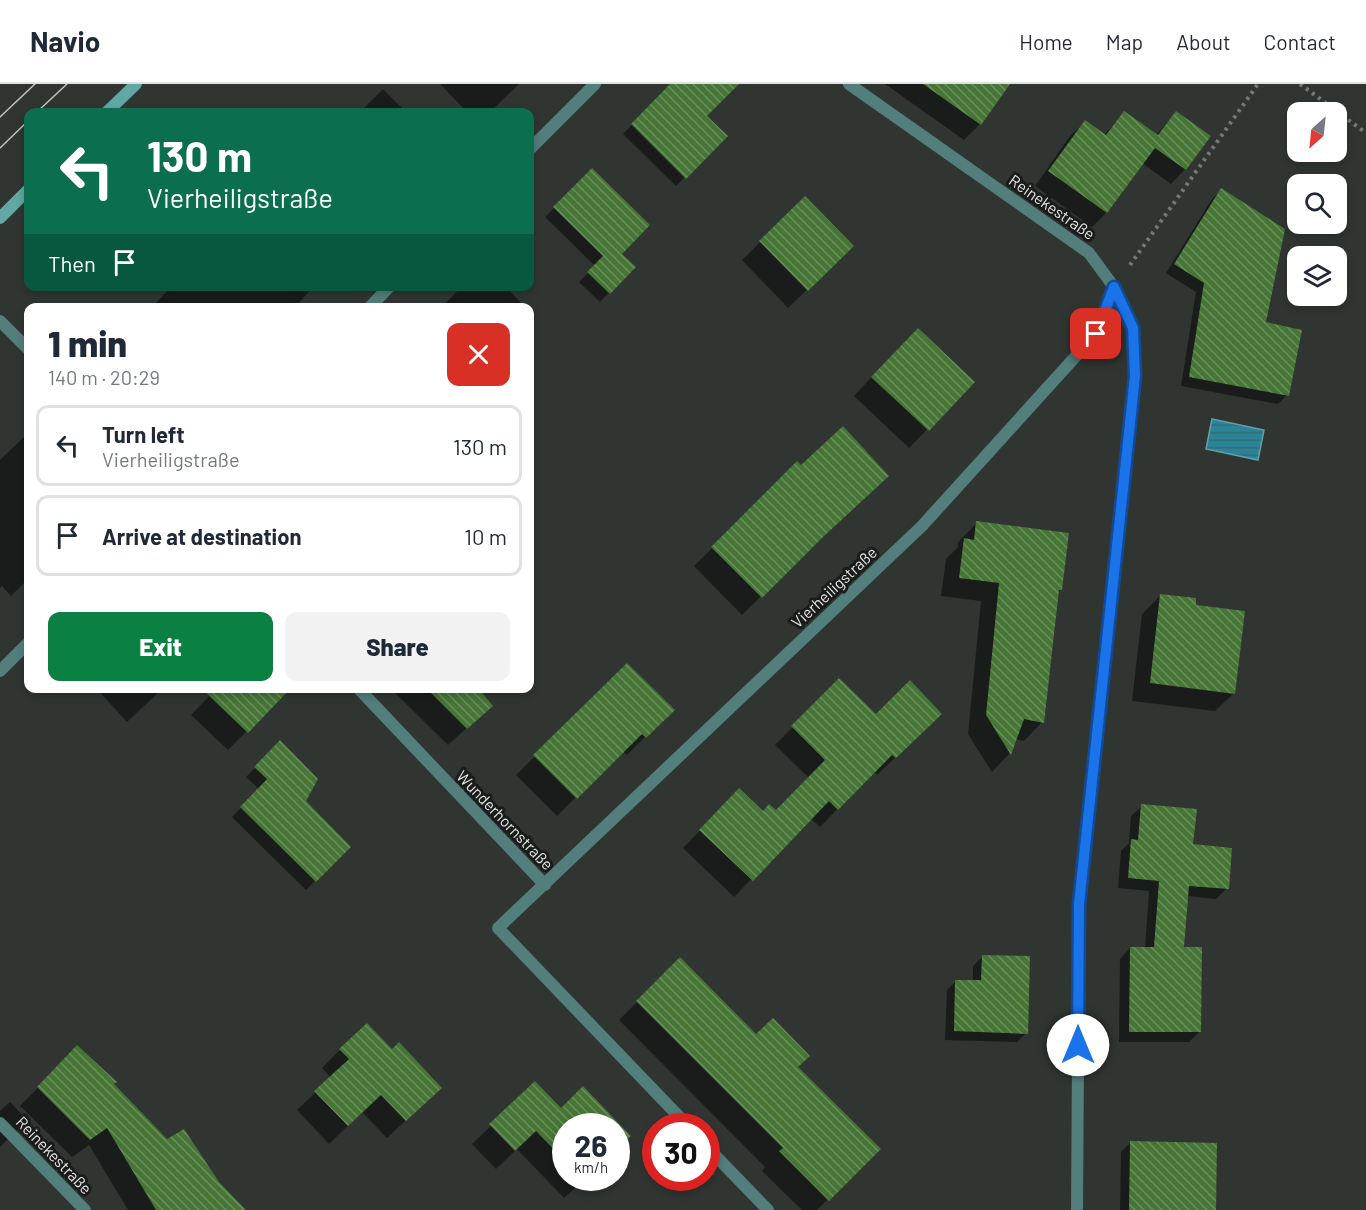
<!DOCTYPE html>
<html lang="en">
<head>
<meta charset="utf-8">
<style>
  :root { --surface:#fff; --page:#f2f2f3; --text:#1f2937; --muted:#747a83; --line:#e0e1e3; --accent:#0b8043 }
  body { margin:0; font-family:Barlow,sans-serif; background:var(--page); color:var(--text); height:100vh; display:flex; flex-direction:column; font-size:22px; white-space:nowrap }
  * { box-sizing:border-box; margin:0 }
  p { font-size:20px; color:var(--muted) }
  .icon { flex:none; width:33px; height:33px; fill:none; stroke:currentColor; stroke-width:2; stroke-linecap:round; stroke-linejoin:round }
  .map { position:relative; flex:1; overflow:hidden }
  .side { position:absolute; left:24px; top:219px; width:510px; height:390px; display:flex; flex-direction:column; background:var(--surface); border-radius:12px; box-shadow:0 3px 9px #0003 }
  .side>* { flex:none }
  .guide { position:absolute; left:24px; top:24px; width:510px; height:183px; border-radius:12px; box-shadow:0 3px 9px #0003; background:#0b6e4f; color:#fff; overflow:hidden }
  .needle { width:39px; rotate:207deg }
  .fabs { position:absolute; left:1287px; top:18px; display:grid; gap:12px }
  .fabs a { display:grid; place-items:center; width:60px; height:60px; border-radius:12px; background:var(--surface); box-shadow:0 3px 9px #0003; font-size:30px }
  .speed { position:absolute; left:552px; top:1029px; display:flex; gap:12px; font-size:30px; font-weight:700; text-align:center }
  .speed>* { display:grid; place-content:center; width:78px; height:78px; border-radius:50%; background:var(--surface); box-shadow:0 3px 9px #0003; line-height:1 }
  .speed small { font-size:15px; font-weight:400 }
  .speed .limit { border:9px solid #d22; background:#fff; color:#111 }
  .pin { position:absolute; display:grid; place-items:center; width:51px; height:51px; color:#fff; margin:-26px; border-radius:12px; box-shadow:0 3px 9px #0006 }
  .me { position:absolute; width:66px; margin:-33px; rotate:0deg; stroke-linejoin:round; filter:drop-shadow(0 0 4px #0008) }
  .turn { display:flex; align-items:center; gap:21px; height:126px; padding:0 24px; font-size:27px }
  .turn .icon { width:78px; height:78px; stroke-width:2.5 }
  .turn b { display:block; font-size:42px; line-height:51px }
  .then { display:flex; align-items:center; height:57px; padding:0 24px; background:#0003; gap:12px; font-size:22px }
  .round { display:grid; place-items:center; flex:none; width:63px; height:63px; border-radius:12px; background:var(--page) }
  .head { display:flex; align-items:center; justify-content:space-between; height:102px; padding:0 24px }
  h1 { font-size:36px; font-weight:800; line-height:45px }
  .action { display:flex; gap:12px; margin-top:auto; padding:12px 24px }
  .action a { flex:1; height:69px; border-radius:12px; background:var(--accent); color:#fff; font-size:24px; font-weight:800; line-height:69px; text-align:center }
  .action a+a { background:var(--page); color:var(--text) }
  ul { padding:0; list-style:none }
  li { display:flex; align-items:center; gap:18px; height:81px; margin:0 12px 9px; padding:0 12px; border:3px solid var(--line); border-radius:12px }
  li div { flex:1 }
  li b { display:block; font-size:22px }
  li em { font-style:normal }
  header { display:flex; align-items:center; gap:36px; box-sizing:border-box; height:84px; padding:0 30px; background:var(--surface); border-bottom:2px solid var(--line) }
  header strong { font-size:28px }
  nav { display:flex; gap:33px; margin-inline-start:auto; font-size:21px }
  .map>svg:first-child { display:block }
  .water { fill:url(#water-rules); stroke:#62a0ae; stroke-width:1.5 }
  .shadow { fill:#0007 }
  .building { fill:url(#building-back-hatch) }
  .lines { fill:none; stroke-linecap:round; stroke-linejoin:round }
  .path { stroke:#757976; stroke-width:4; stroke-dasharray:3 4.5; stroke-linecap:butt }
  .street { stroke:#527e7b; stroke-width:12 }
  .secondary { stroke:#5fa8a3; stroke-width:12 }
  .tram { stroke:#c0c3c1; stroke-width:1.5 }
  .route-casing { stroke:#114b97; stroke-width:15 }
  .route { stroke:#1a73e8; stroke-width:10 }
  .labels { text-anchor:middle; stroke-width:6; stroke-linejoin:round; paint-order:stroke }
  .street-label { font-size:16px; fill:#e2e5e3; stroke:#1a1c1b }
</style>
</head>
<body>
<header>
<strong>Navio</strong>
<nav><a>Home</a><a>Map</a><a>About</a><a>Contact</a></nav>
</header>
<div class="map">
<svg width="1366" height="1126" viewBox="0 0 1366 1126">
  <defs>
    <pattern id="water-rules" width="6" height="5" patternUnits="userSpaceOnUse" patternTransform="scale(1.5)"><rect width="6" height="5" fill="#2b8397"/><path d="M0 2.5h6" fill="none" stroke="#356a76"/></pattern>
    <pattern id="building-back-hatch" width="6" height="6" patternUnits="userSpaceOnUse" patternTransform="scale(1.5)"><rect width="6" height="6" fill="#467535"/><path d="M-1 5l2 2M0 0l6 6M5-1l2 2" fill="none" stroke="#698f5c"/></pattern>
  </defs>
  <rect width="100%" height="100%" fill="#303532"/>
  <path class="water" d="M1212 335 1264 346 1258 376 1206 365Z"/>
  <g class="shadow">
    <path d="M440 0H519L490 28H467Z"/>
    <path d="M672 0H720L705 32 726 52 676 102 623 50Z"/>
    <path d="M885 0H1008L980 40 964 56Z"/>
    <path d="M383 5 406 28H360Z"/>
    <path d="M1124 29 1156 51 1176 29 1185 85 1171 100 1142 79 1106 129 1092 143 1035 102 1070 52 1085 38 1104 51Z"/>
    <path d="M592 86 620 170 634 183 600 218 579 198 595 182 545 133Z"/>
    <path d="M1221 106 1287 311 1278 320 1181 302 1196 208 1166 189 1212 115Z"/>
    <path d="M805 114 852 162 788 224 742 176Z"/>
    <path d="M172 202H314L294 224H151Z"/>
    <path d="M462 202H505L526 224H441Z"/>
    <path d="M899 264 973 298 909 364 854 312Z"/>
    <path d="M27 350 28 495 11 512 2 502 0 504V376Z"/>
    <path d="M797 380 804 470 742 531 694 482Z"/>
    <path d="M977 439 1061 505 1057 510 1042 638 1024 657 1015 655 1009 670 992 688 968 650 981 517 941 512 946 475 958 463V458Z"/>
    <path d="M1160 512 1194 523 1234 609 1215 627 1132 617 1142 530Z"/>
    <path d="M627 581 672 626 627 671 622 667 557 732 516 691Z"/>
    <path d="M839 596 876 632 923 647 877 691 874 687 820 743 810 734 734 813 683 764 722 724 763 729 776 728 809 694 775 661Z"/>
    <path d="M96 604H163L127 638Z"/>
    <path d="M217 604 286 607 228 666 191 631Z"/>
    <path d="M390 604H476L491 622 448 661Z"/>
    <path d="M280 659 304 718 349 763 306 806 232 733 259 705 246 693Z"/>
    <path d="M1142 722 1192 762 1227 804 1216 815 1187 812 1182 865 1200 947 1189 958H1119L1120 875 1130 864 1145 865 1149 807 1118 804 1121 767 1129 759 1131 732Z"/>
    <path d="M982 873 1026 949 1017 958 945 956 947 906 956 897 973 898V882Z"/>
    <path d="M680 875 756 952 796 983 879 1065 817 1126H802L762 1087 765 1083 619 936Z"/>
    <path d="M340 966 421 1022 387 1054 362 1028 329 1060 297 1026 331 994 322 984Z"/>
    <path d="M60 981 112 1000 167 1057 218 1099 244 1126H128L89 1061 72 1073 20 1022Z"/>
    <path d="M535 999 561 1026 583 1004 616 1042H566V1094H586L564 1114 517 1065 496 1085 472 1060Z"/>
    <path d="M10 1018 27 1036 0 1063V1027Z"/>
    <path d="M1130 1059 1215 1126H1120L1121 1068Z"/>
  </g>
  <g class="building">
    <path d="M670 0H739L707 32 728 52 686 95 631 40Z"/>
    <path d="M923 0H1010L981 41Z"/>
    <path d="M1124 27 1158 51 1176 27 1211 52 1186 86 1155 64 1107 129 1048 87 1085 36 1106 51Z"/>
    <path d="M592 84 650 141 622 170 636 183 610 210 587 188 603 172 553 123Z"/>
    <path d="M1221 104 1285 145 1266 238 1302 246 1289 312 1189 293 1204 199 1174 180Z"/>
    <path d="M805 112 854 162 808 207 759 157Z"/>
    <path d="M918 244 975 298 929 347 871 293Z"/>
    <path d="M843 342 889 392 824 452 762 514 711 463 797 377 801 381Z"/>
    <path d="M976 437 1069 449 1062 506H1059L1044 639 1024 635 1011 671 986 631 999 499 959 494 964 454 974 456Z"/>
    <path d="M1160 510 1196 514V521L1245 527 1235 610 1150 599Z"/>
    <path d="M627 579 675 626 646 654 642 650 577 715 533 671Z"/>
    <path d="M839 594 876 630 910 596 942 630 896 674 892 671 838 726 829 717 753 797 699 746 739 704 763 727 769 720 776 726 825 676 791 642Z"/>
    <path d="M201 604H291L248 649Z"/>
    <path d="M426 604H478L493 622 467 645Z"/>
    <path d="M280 656 318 695 306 717 351 763 316 798 240 723 267 695 254 683Z"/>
    <path d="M1141 720 1197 725 1193 760 1232 764 1229 805 1189 802 1184 863H1202L1201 948H1129L1130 863H1154L1159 797 1128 794 1131 755 1138 756Z"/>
    <path d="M982 871 1030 872 1028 950 954 947 955 896H981Z"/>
    <path d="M680 873 756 950 773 934 810 972 798 983 881 1065 829 1117 779 1067 783 1064 636 917Z"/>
    <path d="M367 939 392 965 399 958 442 1004 406 1037 381 1011 348 1042 314 1007 349 975 339 965Z"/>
    <path d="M77 961 117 998 114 1000 167 1055 184 1045 219 1098 246 1126H156L107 1044 90 1056 37 1003Z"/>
    <path d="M535 997 561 1024 583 1002 631 1052 616 1066V1042H566V1078L536 1047 515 1067 489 1040Z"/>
    <path d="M1130 1057 1217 1059 1216 1126H1129Z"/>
  </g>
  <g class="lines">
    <g class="path">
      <path d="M1300 0 1366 49"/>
      <path d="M1130 181 1258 0"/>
    </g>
    <g class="street">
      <path d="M849 0 1089 169 1114 203 1133 244 1135 292 1079 820 1077 1126"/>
      <path d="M530 65 595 0"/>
      <path d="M369 224 390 202"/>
      <path d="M0 237 28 265"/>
      <path d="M0 587 28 559"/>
      <path d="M358 604 545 801"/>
      <path d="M0 1039 85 1126"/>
      <path d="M688 1042 498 844 922 442 1096 250 1114 203"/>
      <path d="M706 1062 768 1126"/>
    </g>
    <g class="secondary">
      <path d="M107 28 136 0"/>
      <path d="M0 134 28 106"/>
    </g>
    <g class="tram">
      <path d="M37 28 67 0"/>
      <path d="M0 33 35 0"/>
      <path d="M0 64 28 37"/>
    </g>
  </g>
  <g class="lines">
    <g class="route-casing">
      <path id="route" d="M1078 961 1079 820 1135 292 1133 244 1114 203 1096 250"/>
    </g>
    <use href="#route" class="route"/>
  </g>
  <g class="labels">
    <g class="street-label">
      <text transform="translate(1052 123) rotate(35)" y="6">Reinekestraße</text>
      <text transform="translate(834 503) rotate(-43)" y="6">Vierheiligstraße</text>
      <text transform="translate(505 736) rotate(46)" y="6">Wunderhornstraße</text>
      <text transform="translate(54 1071) rotate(46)" y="6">Reinekestraße</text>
    </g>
  </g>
</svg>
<div class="fabs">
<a><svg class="needle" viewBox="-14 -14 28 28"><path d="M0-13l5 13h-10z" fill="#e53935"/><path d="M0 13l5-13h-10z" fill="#747a83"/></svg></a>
<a><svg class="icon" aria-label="search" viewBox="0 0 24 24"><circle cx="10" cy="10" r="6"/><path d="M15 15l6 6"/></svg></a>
<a><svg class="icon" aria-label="layers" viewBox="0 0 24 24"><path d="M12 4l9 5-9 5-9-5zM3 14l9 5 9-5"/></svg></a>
</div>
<div class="speed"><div>26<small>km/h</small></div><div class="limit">30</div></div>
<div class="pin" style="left:1096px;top:250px;background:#d93025"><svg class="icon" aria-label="arrive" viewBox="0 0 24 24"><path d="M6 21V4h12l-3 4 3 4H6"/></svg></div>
<svg class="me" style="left:1078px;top:961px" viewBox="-20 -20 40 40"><circle r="19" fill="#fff"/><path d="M0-13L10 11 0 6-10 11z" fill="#1a73e8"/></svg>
<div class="guide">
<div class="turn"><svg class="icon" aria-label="left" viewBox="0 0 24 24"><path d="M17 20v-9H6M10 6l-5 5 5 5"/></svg><div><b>130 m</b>Vierheiligstraße</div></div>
<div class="then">Then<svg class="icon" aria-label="arrive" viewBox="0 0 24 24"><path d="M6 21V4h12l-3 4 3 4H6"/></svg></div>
</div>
<section class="side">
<div class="head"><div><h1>1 min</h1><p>140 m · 20:29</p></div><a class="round" style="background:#d93025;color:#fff"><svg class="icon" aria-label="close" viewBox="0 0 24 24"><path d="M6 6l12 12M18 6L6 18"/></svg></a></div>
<ul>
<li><svg class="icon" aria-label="left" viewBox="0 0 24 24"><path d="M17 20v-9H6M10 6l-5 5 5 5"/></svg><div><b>Turn left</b><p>Vierheiligstraße</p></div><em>130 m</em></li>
<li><svg class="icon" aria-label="arrive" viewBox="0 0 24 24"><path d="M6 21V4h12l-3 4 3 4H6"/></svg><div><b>Arrive at destination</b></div><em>10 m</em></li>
</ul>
<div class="action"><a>Exit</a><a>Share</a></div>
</section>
</div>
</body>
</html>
